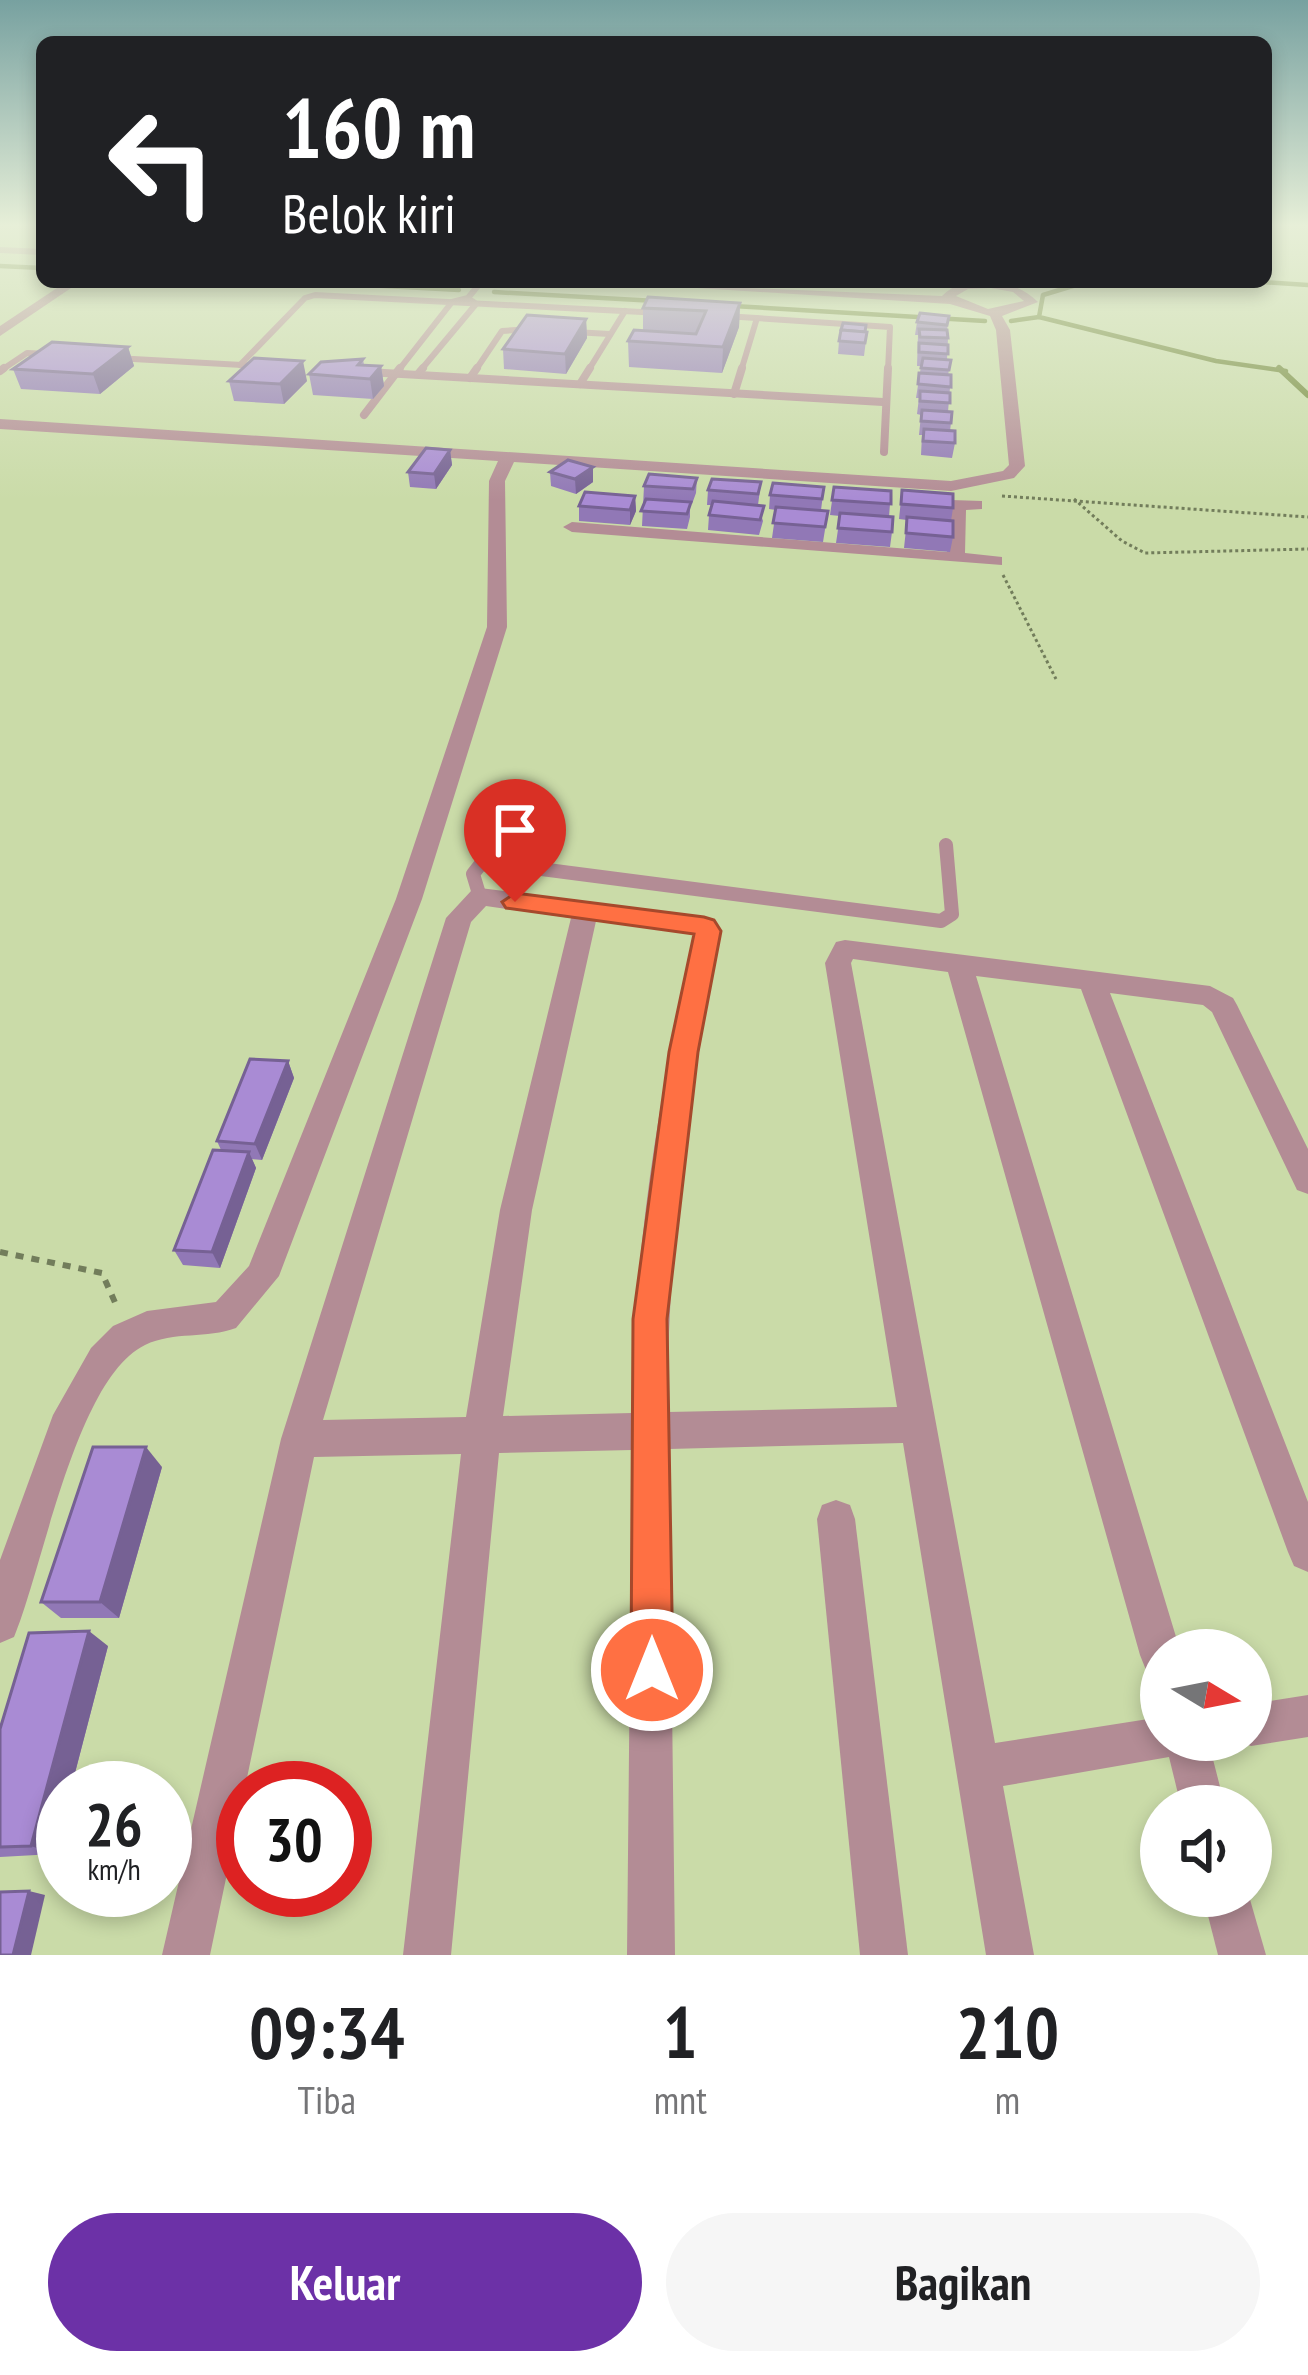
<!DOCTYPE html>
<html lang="id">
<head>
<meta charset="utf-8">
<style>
  :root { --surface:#fff; --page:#f6f6f6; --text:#202124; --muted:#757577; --accent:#6c31a7 }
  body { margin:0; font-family:"PT Sans Narrow",sans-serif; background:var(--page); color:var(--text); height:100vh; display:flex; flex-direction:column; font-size:45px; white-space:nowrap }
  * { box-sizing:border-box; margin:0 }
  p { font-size:39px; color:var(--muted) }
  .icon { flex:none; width:66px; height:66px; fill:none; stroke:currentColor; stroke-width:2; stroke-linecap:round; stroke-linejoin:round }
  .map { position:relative; height:1955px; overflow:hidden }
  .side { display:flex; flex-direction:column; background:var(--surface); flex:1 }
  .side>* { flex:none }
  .guide { position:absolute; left:36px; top:36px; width:1236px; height:252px; border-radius:18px; box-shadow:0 6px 18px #0003; background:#202124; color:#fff; overflow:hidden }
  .needle { width:78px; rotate:100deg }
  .tools { position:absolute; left:1140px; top:1629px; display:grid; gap:24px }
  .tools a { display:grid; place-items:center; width:132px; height:132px; border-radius:50%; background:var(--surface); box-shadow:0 6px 18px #0003; font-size:60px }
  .speed { position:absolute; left:36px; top:1761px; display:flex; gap:24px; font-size:60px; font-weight:700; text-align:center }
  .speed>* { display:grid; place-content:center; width:156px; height:156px; border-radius:50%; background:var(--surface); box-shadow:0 6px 18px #0003; line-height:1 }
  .speed small { font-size:30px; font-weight:400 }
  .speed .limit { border:18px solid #d22; background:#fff; color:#111 }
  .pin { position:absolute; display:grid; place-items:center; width:102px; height:102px; color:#fff; margin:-123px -51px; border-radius:50% 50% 50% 0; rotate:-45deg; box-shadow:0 0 12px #0007 }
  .pin .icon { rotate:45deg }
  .me { position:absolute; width:132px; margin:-66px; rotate:0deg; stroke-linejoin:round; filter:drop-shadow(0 0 9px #0008) }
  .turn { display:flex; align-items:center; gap:42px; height:252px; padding:0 48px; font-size:54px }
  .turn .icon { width:156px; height:156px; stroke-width:2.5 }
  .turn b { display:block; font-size:84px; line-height:102px }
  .eta { display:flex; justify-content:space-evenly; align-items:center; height:204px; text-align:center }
  .eta b { font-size:72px; font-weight:700; line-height:84px }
  .cta { display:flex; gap:24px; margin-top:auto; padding:24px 48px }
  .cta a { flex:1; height:138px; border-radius:72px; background:var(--accent); color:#fff; font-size:48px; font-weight:700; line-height:138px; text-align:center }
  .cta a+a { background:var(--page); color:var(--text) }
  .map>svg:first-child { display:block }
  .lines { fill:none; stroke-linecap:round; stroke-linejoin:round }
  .stream-far1 { stroke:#6e8434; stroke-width:4.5 }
  .stream { stroke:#6e8434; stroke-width:6 }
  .path-far1 { stroke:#727d5b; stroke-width:3; stroke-dasharray:3 3; stroke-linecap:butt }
  .path { stroke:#727d5b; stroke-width:6; stroke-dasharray:8 8; stroke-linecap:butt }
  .lane-far2 { stroke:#b38c95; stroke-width:6 }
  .lane-far1 { stroke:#b38c95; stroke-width:8 }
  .lane { stroke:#b38c95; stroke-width:14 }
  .street { fill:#b38c95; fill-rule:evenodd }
  .wall { fill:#9178b6 }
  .shaded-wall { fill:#766194 }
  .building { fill:#a98bd4; stroke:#766194; stroke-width:3 }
  .route { fill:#ff7043; stroke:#a6492c; stroke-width:3 }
</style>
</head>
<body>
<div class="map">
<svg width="1308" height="1955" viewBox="0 0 1308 1955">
  <rect width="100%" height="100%" fill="#cadba8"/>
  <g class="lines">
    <g class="stream-far1">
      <path d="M0 266 42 268"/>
      <path d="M309 282 459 290"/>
      <path d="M1086 282 1043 295 1039 317 1216 361 1286 371"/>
      <path d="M1261 282 1308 285"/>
      <path d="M494 292 656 301"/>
      <path d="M733 306 985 321"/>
      <path d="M1011 321 1039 317"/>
    </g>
    <path class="stream" d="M1279 368 1308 395"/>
    <g class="path-far1">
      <path d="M1002 496 1308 517"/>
      <path d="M1074 499 1122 541 1145 553 1308 549"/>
      <path d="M1003 575 1056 679"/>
    </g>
    <path class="path" d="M0 1252 102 1273 117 1307"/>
    <g class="lane-far2">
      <path d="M725 316 890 327 888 371"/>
      <path d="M573 332 610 334"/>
      <path d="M115 358 261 366"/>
      <path d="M240 365 305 298 315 295 661 313"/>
      <path d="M0 371 27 353 51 354"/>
      <path d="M398 371 452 302 468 298 481 282"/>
      <path d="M420 371 476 304 472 301"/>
      <path d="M475 371 502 331 533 329"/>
      <path d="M588 371 625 311"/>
      <path d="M741 371 757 318"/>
    </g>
    <g class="lane-far1">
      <path d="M0 371 4 368"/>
      <path d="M367 372 883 402"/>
      <path d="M418 374 423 368"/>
      <path d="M470 378 477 368"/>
      <path d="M580 384 590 368"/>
      <path d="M734 394 742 368"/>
      <path d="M364 415 400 368"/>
      <path d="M884 452 888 368"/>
    </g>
    <path class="lane" d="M480 897 473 874 480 865 495 863 941 921 952 914 946 845"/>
    <g class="street">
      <path d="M0 247 42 249V255L0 253Z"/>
      <path d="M66 282H80L0 336V326Z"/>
      <path d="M603 282 942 296C966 271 1015 278 1038 302L1002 316 1010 330 1025 466 1014 478 951 491 514 462 505 481 507 627 422 899 279 1276 236 1328C207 1339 174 1331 145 1345 76 1378 43 1568 14 1637L0 1643V1560L53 1415 91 1348 113 1326 147 1311 216 1302 249 1266 396 899 487 627 489 481 498 461 0 429V419L951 481 1003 471 1009 465 996 330 990 316 950 304ZM991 288 1013 292 1024 301 988 309 956 296 968 289Z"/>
      <path d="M951 500 982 501V509L966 510 965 553 1002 557V565L572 532 563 527 572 522 947 552Z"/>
      <path d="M480 888 705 917 714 920 721 931C690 1089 666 1251 668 1412L897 1407 825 963 836 942 845 940 1210 986 1233 998 1237 1005 1308 1149V1194L1297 1190 1212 1012 1203 1005 1110 993 1308 1502V1572L1294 1566 1288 1552 1081 989 976 976 1180 1650H1161V1676L1146 1670 1140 1655 948 972 853 959 851 963 995 1743 1161 1717V1740H1208L1225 1806H1181L1169 1757 1003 1786 1034 1955H986L903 1443 669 1449 675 1955H627L632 1450 499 1453 451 1955H403L461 1454 314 1457 210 1955H162L281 1439 446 918 471 891ZM486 906 571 918 500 1210 466 1417 323 1420 471 922ZM596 921 694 934C660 1091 633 1252 632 1413L503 1416 532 1210Z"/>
      <path d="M836 1500 850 1505 855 1519 908 1955H860L817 1519 822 1505Z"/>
      <path d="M1308 1695V1737L1251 1746 1236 1740H1251V1704Z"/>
      <path d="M1203 1896H1249L1266 1955H1218Z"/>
    </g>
  </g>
  <g class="wall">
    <path d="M740 303 739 327 722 373 629 367 628 341 643 331V308Z"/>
    <path d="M949 316 947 330 948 338 947 360H951L948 375H951L948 412 951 423 950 431 955 443 952 458 921 455 922 435H919L921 415 917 414 919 398H916L921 366H917L918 335H915L917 322Z"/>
    <path d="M586 319 587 338 566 374 504 369 503 349Z"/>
    <path d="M865 331 867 332 864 356 838 354 839 341Z"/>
    <path d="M128 347 134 366 100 394 21 389 13 369Z"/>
    <path d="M363 359 364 365 381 366 384 386 373 399 313 395 309 374Z"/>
    <path d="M229 381H307L284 404 234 401Z"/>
    <path d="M450 450 452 465 436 489 410 487 408 472Z"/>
    <path d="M550 472 593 482 576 494 551 486Z"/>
    <path d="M697 478 696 493 692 504H690V517L687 529 642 526 644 486Z"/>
    <path d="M761 482 758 505 763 521 759 535 708 530 709 515 712 505H707L708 490Z"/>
    <path d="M824 487 821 510 828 511 823 542 772 538 776 510 769 509 770 495Z"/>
    <path d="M834 487 891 491 889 517 892 532 890 547 836 543 840 516 830 515Z"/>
    <path d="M902 490 953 508 951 521 953 537 950 552 904 548 907 520 899 519Z"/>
    <path d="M635 496 636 511 630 525 579 521V506Z"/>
    <path d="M288 1061 294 1078 262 1160 252 1159 256 1168 220 1268 183 1265 174 1250 221 1150 217 1141Z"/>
    <path d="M162 1467 119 1618H61L41 1602Z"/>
    <path d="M108 1646 54 1854 0 1857V1729Z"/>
  </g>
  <g class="shaded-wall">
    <path d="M740 303 739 327 722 373 723 347Z"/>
    <path d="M586 319 587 338 566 374 565 354Z"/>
    <path d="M128 347 134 366 100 394 93 374Z"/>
    <path d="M303 361 307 381 284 404 280 384Z"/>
    <path d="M381 366 384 386 373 399 370 379Z"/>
    <path d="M450 450 452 465 436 489 434 474Z"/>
    <path d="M593 467V482L576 494 575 479Z"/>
    <path d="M635 496 636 511 630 525V510Z"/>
    <path d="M288 1061 294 1078 262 1160 255 1144Z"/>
    <path d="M249 1152 256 1168 220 1268 212 1252Z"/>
    <path d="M146 1447 162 1467 119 1618 100 1602Z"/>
    <path d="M89 1631 108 1646 71 1788H63V1820L54 1854 31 1846Z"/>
    <path d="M29 1891 45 1895 31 1955H13Z"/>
  </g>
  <g class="building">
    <path d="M648 297 740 303 723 347 628 341 634 330 696 334 706 311 643 308Z"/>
    <path d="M920 313 949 316 947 325 917 322Z"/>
    <path d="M527 315 586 319 565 354 503 349Z"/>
    <path d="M843 323 866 325 865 332 841 330Z"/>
    <path d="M919 329 947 330 948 338 920 337Z"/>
    <path d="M841 330 867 332 865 343 839 341Z"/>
    <path d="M52 342 128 347 93 374 13 369Z"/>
    <path d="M919 343 948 345V354L919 352Z"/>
    <path d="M254 358 303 361 280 384 229 381Z"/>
    <path d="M923 358 951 360 949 370 921 368Z"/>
    <path d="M363 359 358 365 381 366 370 379 309 374 321 362Z"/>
    <path d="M919 373 951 375V387L918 384Z"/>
    <path d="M920 391 950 393V403L920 401Z"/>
    <path d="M922 410 952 412 951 423 921 421Z"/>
    <path d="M924 429 955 431V443L923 441Z"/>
    <path d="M426 448 450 450 434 474 408 472Z"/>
    <path d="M568 460 593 467 575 479 550 472Z"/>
    <path d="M649 474 697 478 693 489 644 486Z"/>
    <path d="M712 479 761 482 758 494 708 490Z"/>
    <path d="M773 483 824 487 822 499 770 495Z"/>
    <path d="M834 487 891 491V504L832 500Z"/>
    <path d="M902 490 953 494V508L901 504Z"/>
    <path d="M585 492 635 496 630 510 579 506Z"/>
    <path d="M646 499 691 502 687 514 641 511Z"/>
    <path d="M713 501 764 506 760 520 709 515Z"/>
    <path d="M776 507 828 511 825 527 773 523Z"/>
    <path d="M840 513 893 517 892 532 838 528Z"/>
    <path d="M907 517 953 521V537L906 533Z"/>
    <path d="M250 1059 288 1061 255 1144 217 1141Z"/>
    <path d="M213 1150 249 1152 212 1252 174 1250Z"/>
    <path d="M93 1447H146L100 1602H41Z"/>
    <path d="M89 1631 31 1846 0 1847V1729L29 1633Z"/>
    <path d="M29 1891 13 1955H0V1892Z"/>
  </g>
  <linearGradient id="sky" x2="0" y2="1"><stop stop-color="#77a1a0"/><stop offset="0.45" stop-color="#e7efd8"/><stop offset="1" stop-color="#e7efd8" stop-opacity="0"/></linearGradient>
  <rect width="1308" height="500" fill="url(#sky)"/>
  <path class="route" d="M515 893 704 917 714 920 721 931 698 1052 667 1319 673 1670 667 1684 652 1691 637 1684 631 1670 633 1319 669 1052 694 934 506 908 502 902Z"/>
</svg>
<div class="tools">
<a><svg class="needle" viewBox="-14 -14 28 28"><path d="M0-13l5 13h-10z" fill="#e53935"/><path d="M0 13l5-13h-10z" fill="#757577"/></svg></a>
<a><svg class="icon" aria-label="sound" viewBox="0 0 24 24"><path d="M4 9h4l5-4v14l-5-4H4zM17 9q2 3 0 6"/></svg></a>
</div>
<div class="speed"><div>26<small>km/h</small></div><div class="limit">30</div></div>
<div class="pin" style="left:515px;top:902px;background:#d93025"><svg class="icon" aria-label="arrive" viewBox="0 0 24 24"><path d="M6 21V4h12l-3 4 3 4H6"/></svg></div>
<svg class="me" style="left:652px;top:1670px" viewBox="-20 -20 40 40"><circle r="17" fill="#ff7043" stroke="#fff" stroke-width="3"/><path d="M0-11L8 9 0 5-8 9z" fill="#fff"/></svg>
<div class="guide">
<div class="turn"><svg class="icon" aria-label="left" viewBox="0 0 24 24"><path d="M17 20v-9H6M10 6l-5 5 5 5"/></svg><div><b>160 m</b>Belok kiri</div></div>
</div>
</div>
<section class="side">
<div class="eta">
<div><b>09:34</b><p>Tiba</p></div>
<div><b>1</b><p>mnt</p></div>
<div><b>210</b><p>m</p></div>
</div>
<div class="cta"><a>Keluar</a><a>Bagikan</a></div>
</section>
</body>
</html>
